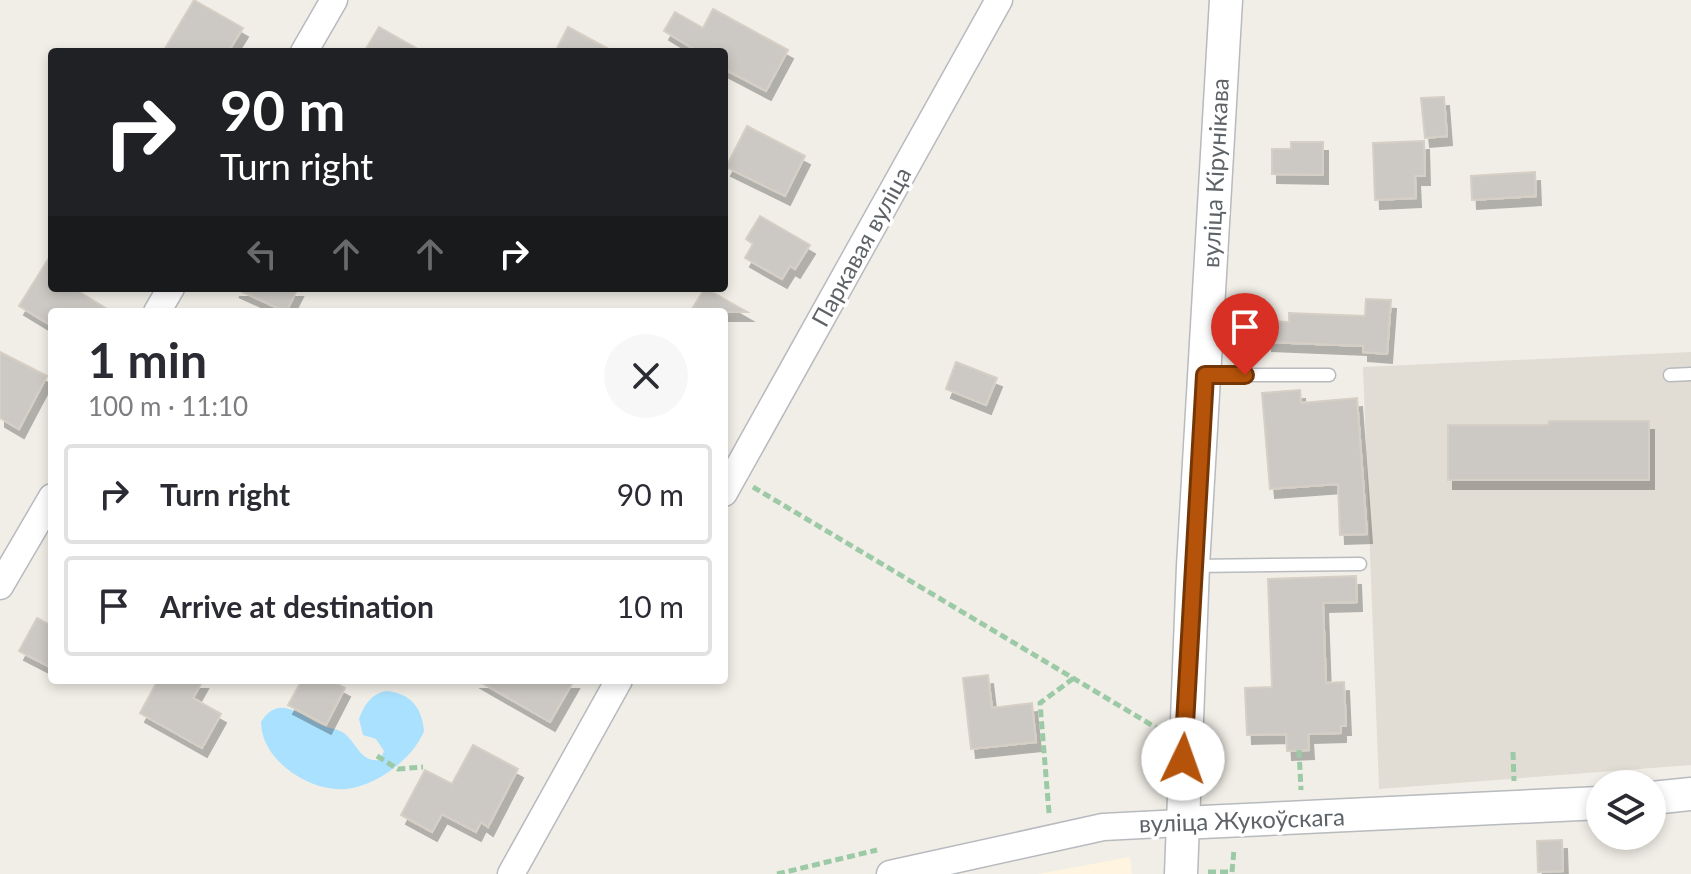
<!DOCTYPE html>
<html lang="en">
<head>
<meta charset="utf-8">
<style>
  :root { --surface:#fff; --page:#f7f7f7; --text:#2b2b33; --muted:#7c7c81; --line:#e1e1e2 }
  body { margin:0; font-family:Lato,sans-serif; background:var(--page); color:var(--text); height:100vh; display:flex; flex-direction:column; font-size:30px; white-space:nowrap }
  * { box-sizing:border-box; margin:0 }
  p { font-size:26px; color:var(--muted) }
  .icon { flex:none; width:44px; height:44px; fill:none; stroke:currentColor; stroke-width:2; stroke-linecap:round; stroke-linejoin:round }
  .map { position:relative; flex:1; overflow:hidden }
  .panel { position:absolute; left:48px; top:308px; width:680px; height:376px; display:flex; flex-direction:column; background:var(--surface); border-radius:8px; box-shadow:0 4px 12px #0003 }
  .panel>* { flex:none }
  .hud { position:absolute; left:48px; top:48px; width:680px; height:244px; border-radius:8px; box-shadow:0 4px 12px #0003; background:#202124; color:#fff; overflow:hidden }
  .tools { position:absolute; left:1586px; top:770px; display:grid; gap:16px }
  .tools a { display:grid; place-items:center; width:80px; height:80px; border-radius:50%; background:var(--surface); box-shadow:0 4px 12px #0003; font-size:40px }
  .pin { position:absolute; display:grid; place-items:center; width:68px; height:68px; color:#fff; margin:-82px -34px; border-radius:50% 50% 50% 0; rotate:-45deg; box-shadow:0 0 8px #0007 }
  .pin .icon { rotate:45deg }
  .me { position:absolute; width:88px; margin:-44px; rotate:3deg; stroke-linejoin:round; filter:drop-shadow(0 0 6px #0008) }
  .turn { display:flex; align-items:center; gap:28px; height:168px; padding:0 40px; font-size:36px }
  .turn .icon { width:104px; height:104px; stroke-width:2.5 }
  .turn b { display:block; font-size:56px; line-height:68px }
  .lanes { display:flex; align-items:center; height:76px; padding:0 40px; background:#0003; justify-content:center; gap:40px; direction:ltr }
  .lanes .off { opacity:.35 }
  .round { display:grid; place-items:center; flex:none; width:84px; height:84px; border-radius:42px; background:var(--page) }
  .overview { display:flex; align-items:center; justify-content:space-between; height:136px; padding:0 40px }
  h1 { font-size:48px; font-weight:700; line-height:60px }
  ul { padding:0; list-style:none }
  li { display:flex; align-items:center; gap:24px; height:100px; margin:0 16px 12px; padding:0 24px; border:4px solid var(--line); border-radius:8px }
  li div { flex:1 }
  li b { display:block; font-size:30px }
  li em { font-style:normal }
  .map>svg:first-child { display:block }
  .commercial { fill:#fef4df }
  .education { fill:#e1ddd5 }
  .water { fill:#a9e1ff }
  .building { fill:#ccc9c4; stroke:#d6cfc5; stroke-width:2; filter:url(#shadow) }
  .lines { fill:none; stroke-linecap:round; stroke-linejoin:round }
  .service-casing { stroke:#b7babe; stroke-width:15 }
  .minor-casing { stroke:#b7babe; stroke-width:29 }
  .tertiary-casing { stroke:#b7babe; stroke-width:35 }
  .path { stroke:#9dcaa6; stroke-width:5; stroke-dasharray:8 4; stroke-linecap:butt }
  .service { stroke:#fff; stroke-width:12 }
  .minor { stroke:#fff; stroke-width:26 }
  .tertiary { stroke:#fff; stroke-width:32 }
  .route-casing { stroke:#753606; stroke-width:20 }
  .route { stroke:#b45309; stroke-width:14 }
  .labels { text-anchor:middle; stroke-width:7; stroke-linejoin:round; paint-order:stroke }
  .street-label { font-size:24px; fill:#5e6368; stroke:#fff }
</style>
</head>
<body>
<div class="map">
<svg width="1691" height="874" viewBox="0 0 1691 874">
  <defs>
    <filter id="shadow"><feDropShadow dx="5" dy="9" stdDeviation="0" flood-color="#0004"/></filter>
  </defs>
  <rect width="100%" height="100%" fill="#f1eee7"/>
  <path class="commercial" d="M1130 857 1132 874H1038Z"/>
  <path class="education" d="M1691 352V765L1379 789 1363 367Z"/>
  <path class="water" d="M386 691C410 693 422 707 424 731 413 759 376 786 346 789 309 792 261 760 261 722 278 694 299 714 321 725 329 729 338 728 345 734 358 745 360 762 380 760L384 751 376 739 363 735 359 719C364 705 371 694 386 691Z"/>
  <g class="building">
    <path d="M194 0 243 28 228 52H163Z"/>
    <path d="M713 9 788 50 766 91 724 69V52H690L692 48 664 31 675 12 703 28Z"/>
    <path d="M379 27 423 52H364Z"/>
    <path d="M568 27 614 52H555Z"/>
    <path d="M1444 97 1447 136 1425 138 1421 98Z"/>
    <path d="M747 126 805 156 785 196 726 167Z"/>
    <path d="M1424 141 1425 176H1415L1416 198 1375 200 1373 143Z"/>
    <path d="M1291 142H1323V175L1272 174V149H1291Z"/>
    <path d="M1535 172 1536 196 1472 200 1471 176Z"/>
    <path d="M760 216 810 245 795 269 790 266 782 279 745 258 753 244 746 239Z"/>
    <path d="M52 253V288H73L112 312H52V326L19 306Z"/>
    <path d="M234 288H298L286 312Z"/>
    <path d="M705 288 747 312H690Z"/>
    <path d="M1366 299 1391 300 1387 354 1363 352V346L1267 342 1268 321 1289 322V313L1365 316Z"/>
    <path d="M0 352 47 376 19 429 0 418Z"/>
    <path d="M956 362 997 378 986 405 946 389Z"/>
    <path d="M1300 390 1301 403 1357 398 1367 534 1340 535 1338 484 1270 489 1262 393Z"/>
    <path d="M1549 421H1649V480H1448V425H1548Z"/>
    <path d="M1356 576 1357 602 1323 603 1326 683 1344 682 1346 726H1341V733L1308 734 1309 750 1287 751 1286 734 1247 735 1245 688 1272 687 1268 579Z"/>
    <path d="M37 618 52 626V668L19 651Z"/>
    <path d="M988 675 992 708 1032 703 1036 742 971 749 963 678Z"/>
    <path d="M158 680H203L193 698 221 714 202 748 140 713Z"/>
    <path d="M302 680H330L345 688 326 725 288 705Z"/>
    <path d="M477 680H574L550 722Z"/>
    <path d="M473 745 518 769 488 827 481 822 476 832 442 814 432 832 401 815 425 770 452 784Z"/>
    <path d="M1562 840 1563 871 1538 872 1537 841Z"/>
  </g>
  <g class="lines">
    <g class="service-casing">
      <g id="service">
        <path d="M1205 375H1329"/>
        <path d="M1670 375 1691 374"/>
        <path d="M1195 566 1360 564"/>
      </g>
    </g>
    <g class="minor-casing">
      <g id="minor">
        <path d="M304 52 334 0"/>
        <path d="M157 312 171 288"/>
        <path d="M724 493 999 0"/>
        <path d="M0 586 52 497"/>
        <path d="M511 874 619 680"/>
        <path d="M890 874 1103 827 1181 823"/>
      </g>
    </g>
    <g class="tertiary-casing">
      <g id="tertiary">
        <path d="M1652 798 1691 794"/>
        <path d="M1181 823 1600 803"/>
        <path d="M1181 874 1193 566 1226 0"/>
      </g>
    </g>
    <g class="path">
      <path d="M753 487 1160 730"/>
      <path d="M1299 750 1301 790"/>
      <path d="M1513 752 1514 781"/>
      <path d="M377 756 398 769 423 767"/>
      <path d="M1049 813 1040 703 1074 678"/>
      <path d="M1208 872H1232L1234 850"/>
      <path d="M777 874 877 850"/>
    </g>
    <use href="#service" class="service"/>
    <use href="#minor" class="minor"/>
    <use href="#tertiary" class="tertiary"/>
  </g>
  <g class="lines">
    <g class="route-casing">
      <path id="route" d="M1183 759 1205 375H1245"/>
    </g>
    <use href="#route" class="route"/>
  </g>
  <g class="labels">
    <g class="street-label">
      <text transform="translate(1216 173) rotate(-87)" y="8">вуліца Кірунікава</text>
      <text transform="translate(862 247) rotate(-61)" y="8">Паркавая вуліца</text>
      <text transform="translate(1242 821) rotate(-2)" y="8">вуліца Жукоўскага</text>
    </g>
  </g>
</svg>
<div class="tools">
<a><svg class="icon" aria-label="layers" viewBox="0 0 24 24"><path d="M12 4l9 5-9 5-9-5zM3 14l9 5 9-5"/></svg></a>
</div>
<div class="pin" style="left:1245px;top:375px;background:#d93025"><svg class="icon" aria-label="arrive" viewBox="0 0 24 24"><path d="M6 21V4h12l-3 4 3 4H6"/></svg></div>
<svg class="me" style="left:1183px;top:759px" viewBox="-20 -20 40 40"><circle r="19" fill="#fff"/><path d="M0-13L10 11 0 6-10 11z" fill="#b45309"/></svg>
<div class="hud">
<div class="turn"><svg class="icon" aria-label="right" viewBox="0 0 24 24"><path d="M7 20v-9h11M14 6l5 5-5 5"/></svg><div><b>90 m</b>Turn right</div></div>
<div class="lanes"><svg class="icon off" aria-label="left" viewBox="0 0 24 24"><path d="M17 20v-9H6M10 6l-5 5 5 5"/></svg><svg class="icon off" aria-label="ahead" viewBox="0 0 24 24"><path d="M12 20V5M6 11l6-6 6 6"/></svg><svg class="icon off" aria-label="ahead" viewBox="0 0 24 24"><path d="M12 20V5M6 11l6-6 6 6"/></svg><svg class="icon" aria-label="right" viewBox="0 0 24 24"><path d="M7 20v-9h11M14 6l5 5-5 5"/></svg></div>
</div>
<section class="panel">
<div class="overview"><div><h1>1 min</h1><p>100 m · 11:10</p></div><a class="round"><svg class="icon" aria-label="close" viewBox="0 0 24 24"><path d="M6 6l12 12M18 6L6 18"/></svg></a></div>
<ul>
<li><svg class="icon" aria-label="right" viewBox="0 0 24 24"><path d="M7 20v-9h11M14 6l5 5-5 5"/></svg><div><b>Turn right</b></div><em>90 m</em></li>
<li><svg class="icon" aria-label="arrive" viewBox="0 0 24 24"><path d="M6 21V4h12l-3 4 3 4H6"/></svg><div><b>Arrive at destination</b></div><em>10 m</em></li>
</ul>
</section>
</div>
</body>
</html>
